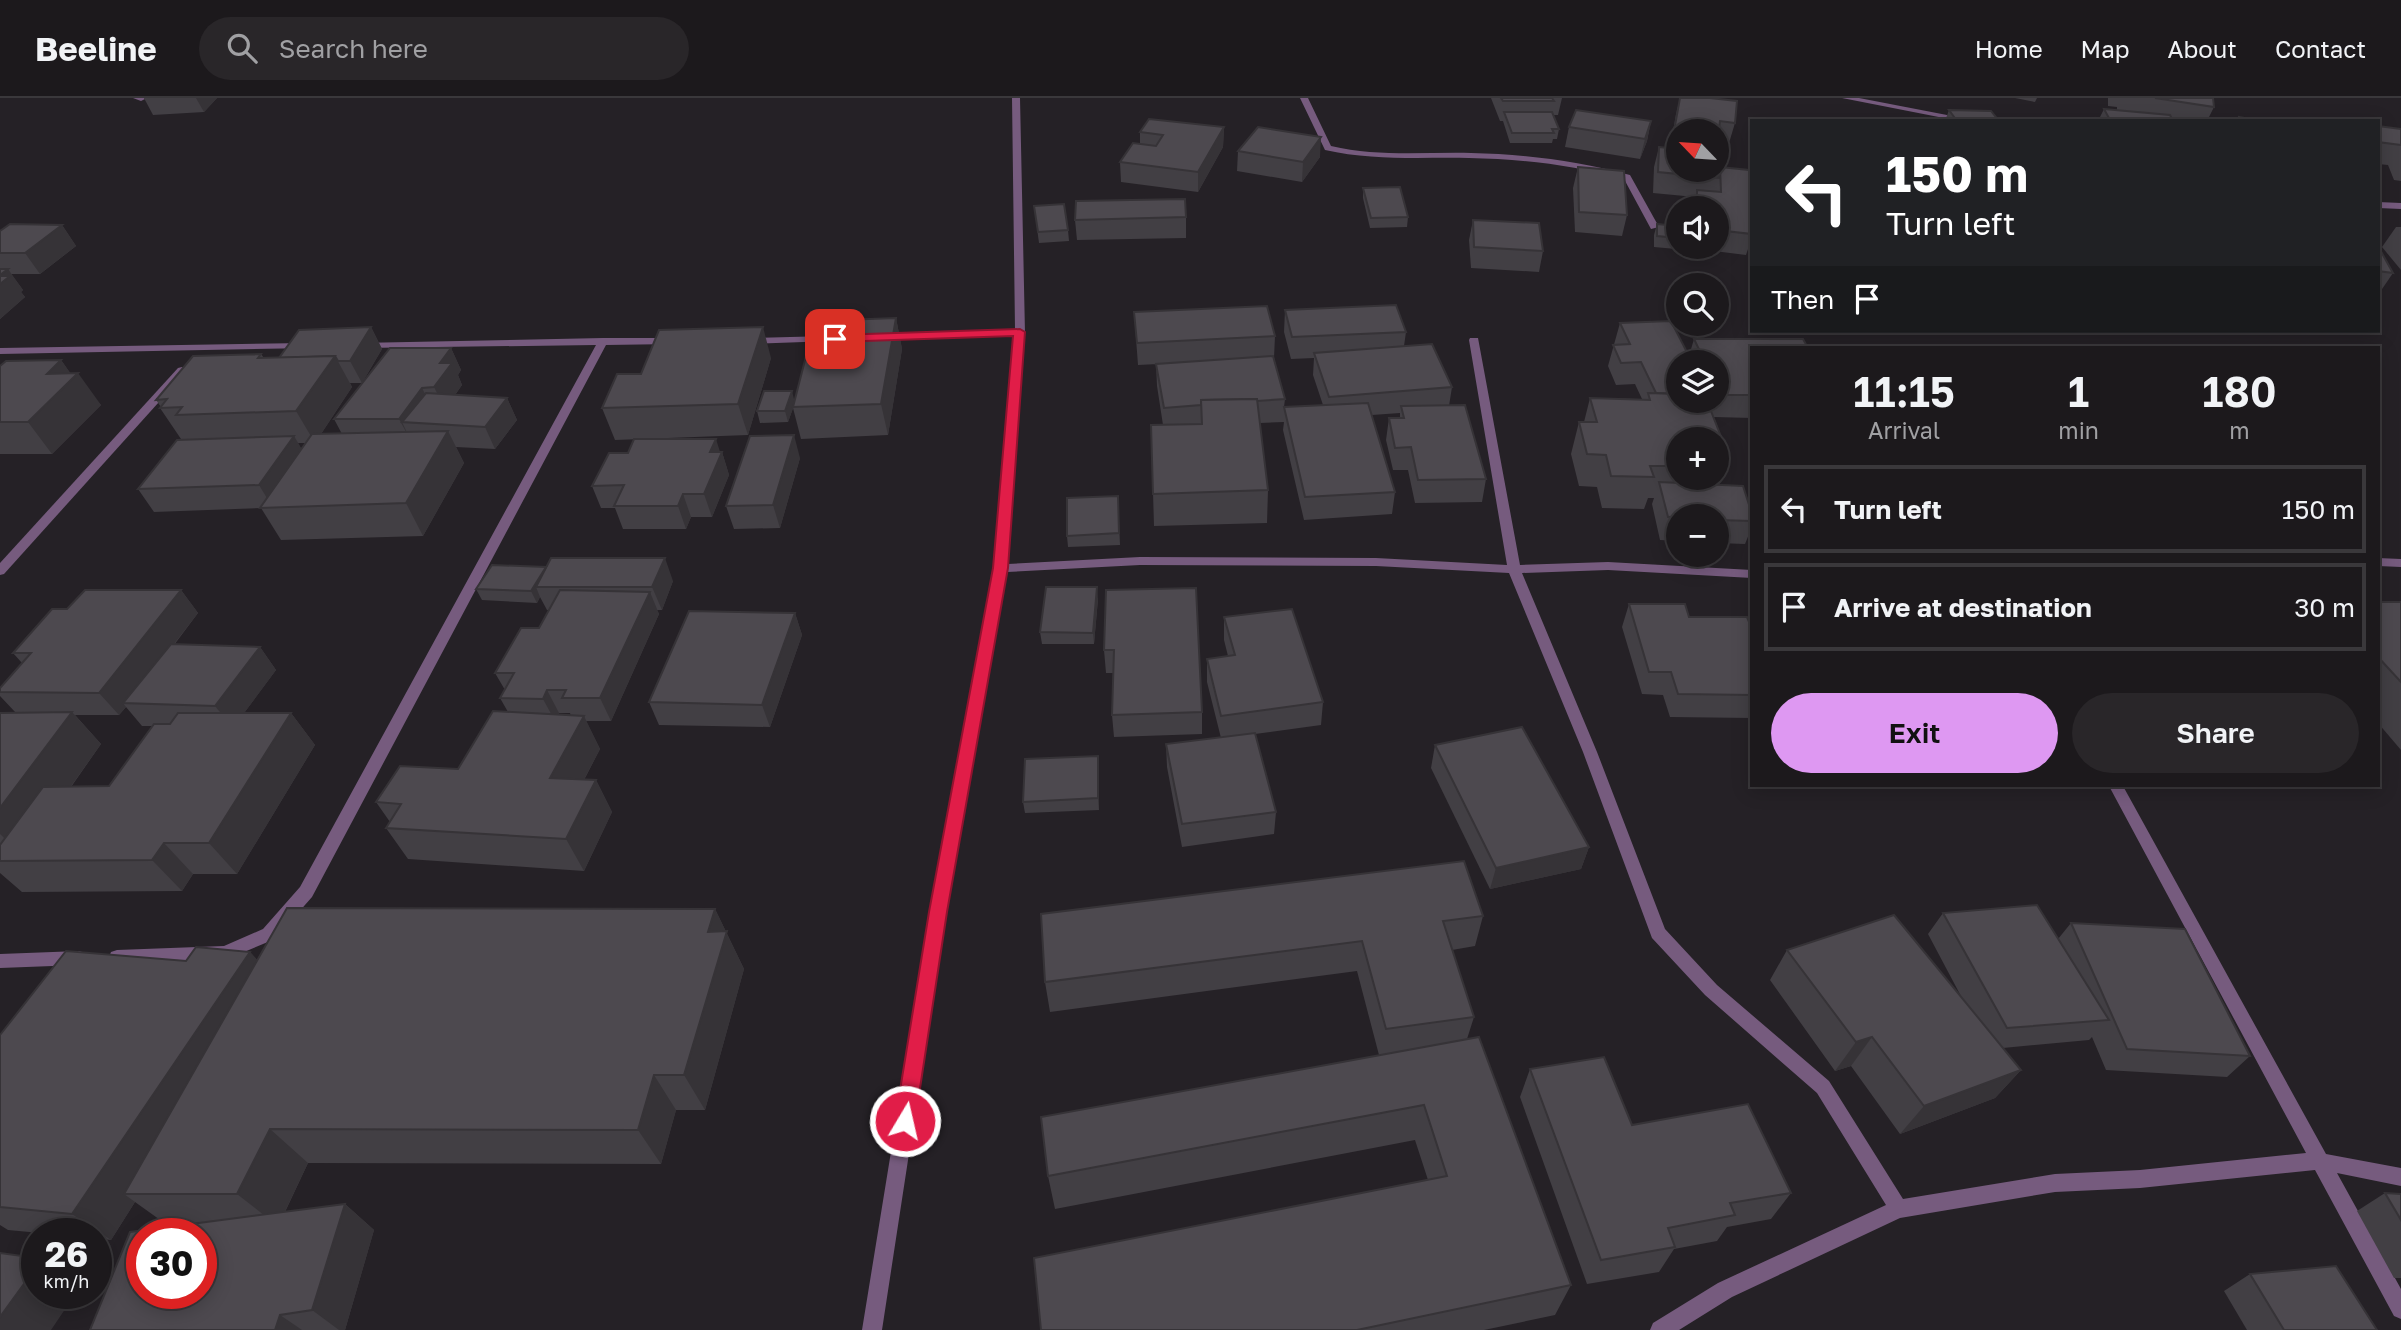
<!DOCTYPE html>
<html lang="en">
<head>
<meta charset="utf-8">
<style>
  :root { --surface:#1c191c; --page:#292629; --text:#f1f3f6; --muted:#a0a0a3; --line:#3a383b; --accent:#de98f2 }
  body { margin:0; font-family:"Golos Text",sans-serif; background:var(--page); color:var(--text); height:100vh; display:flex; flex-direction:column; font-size:26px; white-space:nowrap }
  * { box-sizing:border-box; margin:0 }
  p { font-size:23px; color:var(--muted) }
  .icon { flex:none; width:38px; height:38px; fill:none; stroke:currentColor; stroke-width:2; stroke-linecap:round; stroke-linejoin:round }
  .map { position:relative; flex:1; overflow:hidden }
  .panel { position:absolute; left:1750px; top:248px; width:630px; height:441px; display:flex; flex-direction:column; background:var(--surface); border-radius:0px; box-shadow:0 4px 18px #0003,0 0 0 2px var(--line) }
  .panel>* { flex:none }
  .guide { position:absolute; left:1750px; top:21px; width:630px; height:214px; border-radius:0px; box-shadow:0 4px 18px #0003,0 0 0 2px var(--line); background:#202124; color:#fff; overflow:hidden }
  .needle { width:46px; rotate:295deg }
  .buttons { position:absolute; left:1666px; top:21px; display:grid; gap:14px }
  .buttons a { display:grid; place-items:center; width:63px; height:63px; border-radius:50%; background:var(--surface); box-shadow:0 4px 18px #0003,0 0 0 2px var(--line); font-size:35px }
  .speed { position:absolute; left:21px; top:1120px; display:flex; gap:14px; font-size:35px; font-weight:700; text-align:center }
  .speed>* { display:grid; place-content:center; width:91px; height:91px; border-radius:50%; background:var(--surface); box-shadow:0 4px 18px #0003,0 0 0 2px var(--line); line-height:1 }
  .speed small { font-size:18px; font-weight:400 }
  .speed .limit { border:10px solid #d22; background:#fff; color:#111 }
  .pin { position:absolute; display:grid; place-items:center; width:60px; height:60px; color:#fff; margin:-30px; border-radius:14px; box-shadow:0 4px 10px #0006 }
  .me { position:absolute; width:77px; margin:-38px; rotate:9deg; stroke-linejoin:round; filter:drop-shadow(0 0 5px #0008) }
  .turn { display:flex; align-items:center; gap:24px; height:147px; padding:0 21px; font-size:32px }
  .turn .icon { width:91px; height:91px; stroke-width:2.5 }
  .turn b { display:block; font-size:49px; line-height:60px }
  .then { display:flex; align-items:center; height:66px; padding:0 21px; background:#0003; gap:14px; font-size:26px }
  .eta { display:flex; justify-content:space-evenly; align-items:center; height:119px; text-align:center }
  .eta b { font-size:42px; font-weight:600; line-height:49px }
  .primary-button { display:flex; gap:14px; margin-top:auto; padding:14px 21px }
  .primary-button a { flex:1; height:80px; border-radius:42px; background:var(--accent); color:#111; font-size:28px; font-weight:600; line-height:80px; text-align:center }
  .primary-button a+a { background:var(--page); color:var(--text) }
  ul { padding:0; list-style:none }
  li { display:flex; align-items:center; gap:21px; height:88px; margin:0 14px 10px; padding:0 7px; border:4px solid var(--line); border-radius:0px }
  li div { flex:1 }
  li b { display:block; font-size:26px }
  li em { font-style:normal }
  header { display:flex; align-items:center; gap:42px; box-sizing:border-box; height:98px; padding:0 35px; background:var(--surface); border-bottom:2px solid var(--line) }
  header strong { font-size:33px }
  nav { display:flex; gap:38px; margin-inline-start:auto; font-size:24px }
  .search { width:490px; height:63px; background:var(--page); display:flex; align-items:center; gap:18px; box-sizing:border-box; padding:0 24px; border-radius:38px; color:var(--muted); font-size:26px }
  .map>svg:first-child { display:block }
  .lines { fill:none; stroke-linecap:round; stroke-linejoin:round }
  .minor { fill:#765b7e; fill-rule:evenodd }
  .wall { fill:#423f44; fill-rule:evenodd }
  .shaded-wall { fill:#363337 }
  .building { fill:#4d494f; stroke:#363337; stroke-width:2; fill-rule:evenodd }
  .route { fill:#e11d48; stroke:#92132f; stroke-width:2 }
</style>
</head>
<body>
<header>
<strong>Beeline</strong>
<div class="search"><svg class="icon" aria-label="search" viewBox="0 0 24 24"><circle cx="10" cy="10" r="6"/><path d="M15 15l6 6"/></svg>Search here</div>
<nav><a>Home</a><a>Map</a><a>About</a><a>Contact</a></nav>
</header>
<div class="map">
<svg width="2401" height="1232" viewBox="0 0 2401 1232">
  <rect width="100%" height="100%" fill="#252126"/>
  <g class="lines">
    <g class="minor">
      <path d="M133 0H144L145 1 141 3Z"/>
      <path d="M1012 0H1020L1025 235 1008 466 1140 459 1376 460 1507 467 1469 242 1470 240H1478L1520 467 1608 464 1752 472V480L1608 472 1522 475 1597 654 1665 831 1717 887 1829 983 1903 1101 2055 1076 2140 1072 2306 1055 2109 688H2123L2326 1056 2401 1070V1088L2337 1075 2401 1191V1221L2394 1218 2315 1072 2140 1090 2055 1094 1900 1120 1732 1199 1679 1232H1650L1653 1225 1718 1185 1886 1107 1817 995 1705 897 1652 840 1583 654 1509 475 1376 468 1140 467 1007 474 946 814 882 1232H862L930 814 995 470 1015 238 883 242 878 239 883 236 1015 232Z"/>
      <path d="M1300 0H1308L1331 48C1377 59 1424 54 1471 55 1525 56 1578 63 1630 77L1659 129 1651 131 1624 81C1573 67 1522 61 1469 60 1421 59 1373 63 1325 52Z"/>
      <path d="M1842 0H1859L1978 23H1959Z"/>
      <path d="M2378 104 2401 105V111L2378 110Z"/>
      <path d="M828 238 833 241 832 243 747 246 742 243 747 240Z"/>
      <path d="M603 240H674L679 243 674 246 606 247 312 799 275 841 225 862 117 866 111 864 109 859 111 854 117 852 224 848 263 831 300 789 596 247 362 250 358 249V245Z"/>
      <path d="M306 245 311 248 310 250 0 256V250Z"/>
      <path d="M182 269 187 272 186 274 4 476 0 477V465L178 270Z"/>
      <path d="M2378 460 2401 461V469L2378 468Z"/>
      <path d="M79 853 85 855 87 860 85 865 79 867 0 870V856Z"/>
    </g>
  </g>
  <g class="wall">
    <path d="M144 0H217L204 14 153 17Z"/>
    <path d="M1491 0H1562L1558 17H1553L1559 31 1557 41H1553L1552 45H1510L1503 23H1500Z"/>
    <path d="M1680 0 1735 25 1729 45 1717 43V33H1678V72L1718 75 1720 69 1750 97 1752 93V139L1746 157 1690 150V149H1717V110H1691L1695 99 1653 95 1654 69 1659 49 1670 50 1676 16Z"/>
    <path d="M2015 0H2037L2035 4Z"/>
    <path d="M2108 0H2213L2214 9 2207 23H2095L2096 20 2099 21 2104 11 2117 12V9L2108 8Z"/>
    <path d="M1949 12 1999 23H1945Z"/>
    <path d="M1651 23 1647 43 1640 61 1565 49 1569 29Z"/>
    <path d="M2378 28 2401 31V83L2394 82 2388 67 2378 66Z"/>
    <path d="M1224 29 1223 49 1198 94 1121 84 1120 64 1140 46V34Z"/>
    <path d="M1238 53 1320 59 1302 84 1237 73Z"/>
    <path d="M1578 69 1627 117 1622 138 1575 134 1573 90Z"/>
    <path d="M1363 90 1408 119 1407 129 1370 130 1363 100Z"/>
    <path d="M1034 108 1068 132 1069 143 1039 145Z"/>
    <path d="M1186 119V140L1077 142 1075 122Z"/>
    <path d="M1473 122 1543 153 1539 174 1471 170 1469 142Z"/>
    <path d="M1657 126 1678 128V149H1688L1687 152 1654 149V137Z"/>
    <path d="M62 127 76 148 40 176H11L23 192 21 194 25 199 0 221V133Z"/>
    <path d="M2396 129H2401V172L2382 149Z"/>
    <path d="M2378 148 2393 175 2378 197Z"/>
    <path d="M1285 212 1406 234 1404 248 1452 289 1449 308 1486 381 1482 404 1415 405 1408 372H1393L1386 342 1389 320H1400V315L1372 317 1395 394 1392 416 1304 422 1283 332 1284 324 1260 325 1268 392 1267 425 1154 428 1151 327H1163L1157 288 1156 266H1158L1138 267 1134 214 1275 238 1274 260 1285 301 1284 309 1323 307 1313 277 1314 260 1291 261 1284 234Z"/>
    <path d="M896 220 902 251 888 337 801 341 793 310 788 324 760 325 757 313 794 303Z"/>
    <path d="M1620 225 1689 258 1694 241 1752 250V320L1714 319 1729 359 1719 387 1752 416V429L1745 446 1717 445V418H1678V443L1660 442 1652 406 1654 400H1648L1644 411 1602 410 1597 389 1579 388 1571 356 1579 324H1584L1590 300 1642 301 1635 286 1616 287 1608 268ZM1678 264H1717V303H1678ZM1678 341H1717V380H1678Z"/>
    <path d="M371 229 382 251 362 285H350L352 289 321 336H342L334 321 451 250 461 272 458 277 462 287 455 297 507 300 517 322 495 351 456 349 464 365 423 438 281 442 261 410 154 414 138 391 181 341 160 310 161 309 156 302 261 256 264 260H279ZM298 345H306L301 351Z"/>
    <path d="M771 260 748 337 615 342 602 310 641 276Z"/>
    <path d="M61 262 70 275 101 307 52 356H0V268Z"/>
    <path d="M720 354H722L729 377 712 419H691L686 431H623L615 410H601L592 388Z"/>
    <path d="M800 360 780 430 734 431 726 408Z"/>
    <path d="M1118 398 1120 447 1068 449 1067 438Z"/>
    <path d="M673 483 662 512H657L659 516 611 623H586L600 651 584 682H596L612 714 584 773 408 761 386 730 390 724 376 704 458 671 508 614 500 600 505 592 495 575 539 530 549 512H547L540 499 537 505 482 502 476 491ZM559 615H570L571 618 558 617Z"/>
    <path d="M181 492 198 515 174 547 260 549 276 572 244 615H291L315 647 237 776H193L182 793 22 794 0 775V615H16L0 598V590L22 565 13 555 67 511ZM126 609 142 628H153L109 688 71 689 101 646 75 617H119Z"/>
    <path d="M1106 492 1202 614V636L1114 639 1112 617 1113 575H1106L1104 552Z"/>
    <path d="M1098 501 1094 546H1042L1040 534Z"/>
    <path d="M2378 504H2401V652L2378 625Z"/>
    <path d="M1629 506 1752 531V620L1670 619 1663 597 1642 596 1622 529Z"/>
    <path d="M795 515 802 537 770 629 659 627 649 604Z"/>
    <path d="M1224 519 1323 604 1321 627 1255 636 1276 714 1274 736 1182 749 1167 669 1166 646 1221 640 1207 584V561L1228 558 1224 542Z"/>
    <path d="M1435 647 1589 749 1581 771 1490 791 1431 670Z"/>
    <path d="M1098 658 1099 712 1025 715 1023 704Z"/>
    <path d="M715 811 744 871 705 1012H676L661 1066 308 1065 285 1114 345 1106 374 1132 345 1232H90L170 1129 135 1104 111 1142 96 1140V1136H51L8 1132 0 1127V937L186 863 250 854 257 862Z"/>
    <path d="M1943 815 2058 841 2071 825 2250 958 2227 979 2106 972 2092 939 2089 942 2003 950 2021 972 1995 1000 1900 1036 1851 968 1835 973 1770 882 1787 852 1963 902 1928 836Z"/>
    <path d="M1041 816 1483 818 1475 848 1452 852 1474 919 1467 941 1571 1187 1555 1217 1484 1232H1041L1428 1082 1415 1042 1055 1111 1048 1078 1379 957 1357 873 1050 914 1045 884Z"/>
    <path d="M1530 971 1632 1027 1791 1095 1771 1121 1727 1129 1717 1143 1674 1151 1659 1174 1587 1186 1520 999Z"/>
    <path d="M2385 1095 2401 1096V1180H2394L2357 1113Z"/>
    <path d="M2250 1176 2377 1232H2247L2224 1193Z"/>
  </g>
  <g class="shaded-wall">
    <path d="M196 0H217L204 14Z"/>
    <path d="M1651 23 1647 43 1640 61 1645 41Z"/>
    <path d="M1224 29 1223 49 1198 94V74Z"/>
    <path d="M1321 39 1320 59 1302 84 1303 64Z"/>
    <path d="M62 127 76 148 40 176 25 155Z"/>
    <path d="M8 171 23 192 21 194 25 199 0 221V177Z"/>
    <path d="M896 220 902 251 888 337 881 306Z"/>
    <path d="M371 229 382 251 362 285 350 263Z"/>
    <path d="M763 229 771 260 748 337 738 306Z"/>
    <path d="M451 250 461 272 458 277 462 287 445 311 434 289 440 265Z"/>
    <path d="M335 258 352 289 315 345 296 313Z"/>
    <path d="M61 262 74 280 78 275 101 307 52 356 28 324 47 276Z"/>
    <path d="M422 290 433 312 402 324 411 343 399 321Z"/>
    <path d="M792 293 795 305 788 324 785 313Z"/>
    <path d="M507 300 517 322 495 351 485 329Z"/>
    <path d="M448 333 464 365 423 438 406 405Z"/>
    <path d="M794 337 800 360 780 430 773 407Z"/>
    <path d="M294 338 307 360 273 410 259 387Z"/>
    <path d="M716 341 721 357 722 354 729 377 712 419 704 396 710 354Z"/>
    <path d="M683 396 691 419 686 431 678 408Z"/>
    <path d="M665 460 673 483 662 512 652 489Z"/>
    <path d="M546 469 536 489 540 499 537 505 531 493Z"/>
    <path d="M1097 489 1098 501 1094 546 1093 535Z"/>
    <path d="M181 492 198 515 128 605H123L126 609 119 617 99 595Z"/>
    <path d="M650 494 659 516 611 623 600 600Z"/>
    <path d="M795 515 802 537 770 629 762 607Z"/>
    <path d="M260 549 276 572 233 630 215 608Z"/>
    <path d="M547 592 559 615 555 623 543 601Z"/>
    <path d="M72 614 101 646 22 757 0 736V710Z"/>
    <path d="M291 615 315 647 237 776 209 745Z"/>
    <path d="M584 618 600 651 568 712 550 680Z"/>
    <path d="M1098 658 1099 670V712L1098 700Z"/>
    <path d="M596 682 612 714 584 773 566 741Z"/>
    <path d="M164 745 193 776 182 793 152 762Z"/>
    <path d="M1589 749 1581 771 1490 791 1496 770Z"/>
    <path d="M715 811 744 871 705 1012 684 977 708 834Z"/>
    <path d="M250 854 278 884 124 1096 135 1104 111 1142 72 1116Z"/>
    <path d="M1872 939 1851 968 1835 973 1856 944Z"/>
    <path d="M2021 972 1995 1000 1900 1036 1924 1008Z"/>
    <path d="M654 977 676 1012 661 1066 638 1032Z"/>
    <path d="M270 1031 308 1065 278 1128 237 1096Z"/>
    <path d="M345 1106 374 1132 345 1232H339L312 1212Z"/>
    <path d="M37 1168V1195H76L51 1232H0V1219Z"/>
    <path d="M280 1217 302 1232H275Z"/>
  </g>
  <g class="building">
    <path d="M1501 0H1552L1554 3H1503Z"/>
    <path d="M1680 0H1710L1737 3 1735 25 1720 23 1718 38H1717V33H1674Z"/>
    <path d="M2155 0H2213L2214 9Z"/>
    <path d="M2104 11 2170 17 2173 23H2097L2096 20 2110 22Z"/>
    <path d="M1576 12 1651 23 1645 41 1569 29Z"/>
    <path d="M1949 12 1991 13 1999 23H1957Z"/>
    <path d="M1504 14H1552L1559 31H1552L1554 35H1512Z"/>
    <path d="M2239 19 2261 23H2239Z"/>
    <path d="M1149 21 1224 29 1198 74 1120 64 1133 45 1156 48 1163 37 1140 34Z"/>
    <path d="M2378 28 2401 31V47L2378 44Z"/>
    <path d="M1258 29 1321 39 1303 64 1238 53Z"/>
    <path d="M1659 49 1678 51V72H1717V55L1719 80 1658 74Z"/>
    <path d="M1578 69 1624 73 1627 117 1579 114Z"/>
    <path d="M1720 69 1749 72 1752 136 1717 132V110H1697V92L1721 94Z"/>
    <path d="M1400 89 1408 119 1371 120 1363 90Z"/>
    <path d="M1185 101 1186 119 1075 122 1076 103Z"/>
    <path d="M1064 106 1068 132 1038 134 1034 108Z"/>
    <path d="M1473 122 1539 125 1543 153 1474 149Z"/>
    <path d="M10 126 62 127 25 155H0V133Z"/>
    <path d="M1657 126 1678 128V140L1657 138Z"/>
    <path d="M2378 148 2393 175 2378 173Z"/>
    <path d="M0 171H8L0 177Z"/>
    <path d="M0 178H10L0 186Z"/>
    <path d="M1396 207 1406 234 1292 239 1285 212Z"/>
    <path d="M1267 208 1275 238 1137 245 1134 214Z"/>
    <path d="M896 220 881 306 793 309 815 223Z"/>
    <path d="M1671 223 1692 264H1678V296L1656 295 1641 264 1621 265 1613 247 1630 246 1620 225Z"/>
    <path d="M371 229 350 263H338L335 258 279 260 299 232Z"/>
    <path d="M763 229 738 306 602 310 617 276H641L659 232Z"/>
    <path d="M1694 241H1803L1808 250H1752V297H1721L1717 289V264H1705Z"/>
    <path d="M1432 246 1452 289 1329 299 1314 255Z"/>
    <path d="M390 250H451L440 265H452L434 289 422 290 399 321H334Z"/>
    <path d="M261 256 258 260 335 258 296 313 176 317 182 309 160 310 167 301 156 302 193 258Z"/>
    <path d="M1273 258 1285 301 1257 303V301L1201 302V307L1164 310 1156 266Z"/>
    <path d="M61 262 47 276 78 275 28 324H0V268L6 263Z"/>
    <path d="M764 293H792L785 313H757Z"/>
    <path d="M426 295 507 300 485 329 402 324Z"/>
    <path d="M1648 295 1678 296V303H1707L1729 359H1717V341H1678V368H1650L1654 379 1611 378 1606 357 1587 356 1579 324H1597L1590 300 1650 302Z"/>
    <path d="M1257 301 1268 392 1153 396 1151 327 1202 326 1201 302Z"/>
    <path d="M1368 305 1395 394 1305 399 1284 309Z"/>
    <path d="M1465 307 1486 381 1418 382 1411 349 1395 350 1389 320H1404L1401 308Z"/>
    <path d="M448 333 406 405 260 410 312 336Z"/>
    <path d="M794 337 773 407 726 408 750 338Z"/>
    <path d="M294 338 259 387 138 391 177 342Z"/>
    <path d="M634 341H716L710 354H722L704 396H683L678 408H614L624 387 592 388 609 355H628Z"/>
    <path d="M1659 384 1743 388 1752 416V423L1717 422V418L1668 419Z"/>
    <path d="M1118 398 1119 435 1067 438V400Z"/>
    <path d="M551 460H665L652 489H536Z"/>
    <path d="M492 467 546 469 531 493 476 491Z"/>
    <path d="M1046 489H1097L1093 535 1040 534Z"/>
    <path d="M1196 490 1202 614 1112 617 1114 552H1104L1106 492Z"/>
    <path d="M85 492H181L99 595 0 594V590L31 555H13L52 511H67Z"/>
    <path d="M560 492 650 494 600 600H562L566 592H547L543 601 500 600 514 575H495L521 530H539Z"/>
    <path d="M2378 504H2401V584L2378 559Z"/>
    <path d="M1629 506H1685L1689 519H1747L1752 531V597L1678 596 1671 574H1649Z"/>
    <path d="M1292 511 1323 604 1221 618 1207 561 1235 557 1224 519Z"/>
    <path d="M689 513 795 515 762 607 649 604Z"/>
    <path d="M171 546 260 549 215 608 123 605Z"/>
    <path d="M493 613 584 618 550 680 596 682 566 741 386 730 401 706 376 704 400 668 458 671Z"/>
    <path d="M72 614 0 710V615Z"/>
    <path d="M178 615H291L209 745H164L152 762 0 763V747L43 689 109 688 154 626H170Z"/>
    <path d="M1522 629 1589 749 1496 770 1435 647Z"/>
    <path d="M1255 635 1276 714 1182 726 1166 646Z"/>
    <path d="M1098 658V700L1023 704 1025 661Z"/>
    <path d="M1464 763 1483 818 1443 823 1474 919 1386 931 1362 843 1045 884 1041 816Z"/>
    <path d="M2037 807 2109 922 2007 930 1943 815Z"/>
    <path d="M287 810 715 811 708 834 727 833 684 977H654L638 1032 270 1031 237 1096H124Z"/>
    <path d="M1894 817 2021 972 1924 1008 1872 939 1856 944 1787 852Z"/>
    <path d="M2071 825 2185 831 2250 958 2127 951Z"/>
    <path d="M196 849 250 854 72 1116 0 1109V937L66 853 186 863Z"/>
    <path d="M1479 939 1571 1187 1357 1232H1041L1034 1160 1447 1078 1424 1007 1048 1078 1041 1019Z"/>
    <path d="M1604 959 1632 1027 1748 1006 1791 1095 1730 1105 1735 1117 1668 1130 1675 1149 1601 1162 1530 971Z"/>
    <path d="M2385 1095 2401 1096V1122Z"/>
    <path d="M345 1106 312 1212 280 1217 275 1232H90L130 1134ZM142 1136H201V1195H142Z"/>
    <path d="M0 1155 37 1160V1168L0 1219Z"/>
    <path d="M2336 1168 2377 1232H2284L2250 1176Z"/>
  </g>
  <path class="route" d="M1020 231 1025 234 1008 470 947 814 915 1023 912 1030 905 1033 898 1030 895 1023 929 814 993 470 1013 238 835 244 829 241 835 237Z"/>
</svg>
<div class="buttons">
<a><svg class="needle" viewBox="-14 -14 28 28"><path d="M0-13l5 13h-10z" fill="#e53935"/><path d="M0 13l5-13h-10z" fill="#a0a0a3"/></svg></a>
<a><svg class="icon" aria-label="sound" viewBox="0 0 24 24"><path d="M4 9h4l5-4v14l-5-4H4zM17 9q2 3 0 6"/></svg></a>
<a><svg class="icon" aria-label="search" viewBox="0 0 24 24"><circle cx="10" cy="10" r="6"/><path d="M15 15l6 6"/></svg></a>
<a><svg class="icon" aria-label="layers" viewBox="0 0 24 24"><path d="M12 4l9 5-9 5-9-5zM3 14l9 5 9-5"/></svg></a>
<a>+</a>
<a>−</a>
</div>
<div class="speed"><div>26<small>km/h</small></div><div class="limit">30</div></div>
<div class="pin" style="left:835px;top:241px;background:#d93025"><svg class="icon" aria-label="arrive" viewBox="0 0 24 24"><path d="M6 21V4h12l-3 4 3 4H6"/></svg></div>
<svg class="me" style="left:905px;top:1023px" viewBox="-20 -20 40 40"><circle r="17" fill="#e11d48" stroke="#fff" stroke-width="3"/><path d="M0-11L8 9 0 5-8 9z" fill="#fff"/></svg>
<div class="guide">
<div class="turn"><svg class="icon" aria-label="left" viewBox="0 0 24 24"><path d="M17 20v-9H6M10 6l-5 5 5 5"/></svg><div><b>150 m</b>Turn left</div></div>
<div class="then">Then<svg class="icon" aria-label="arrive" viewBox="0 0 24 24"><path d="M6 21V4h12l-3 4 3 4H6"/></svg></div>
</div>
<section class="panel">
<div class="eta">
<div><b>11:15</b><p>Arrival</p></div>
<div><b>1</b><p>min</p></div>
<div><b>180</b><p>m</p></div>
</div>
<ul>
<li><svg class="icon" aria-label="left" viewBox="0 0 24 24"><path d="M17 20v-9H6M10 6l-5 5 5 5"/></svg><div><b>Turn left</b></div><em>150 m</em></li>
<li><svg class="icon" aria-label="arrive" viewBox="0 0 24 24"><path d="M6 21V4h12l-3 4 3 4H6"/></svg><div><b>Arrive at destination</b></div><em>30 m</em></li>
</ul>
<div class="primary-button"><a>Exit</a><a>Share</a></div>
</section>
</div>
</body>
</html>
